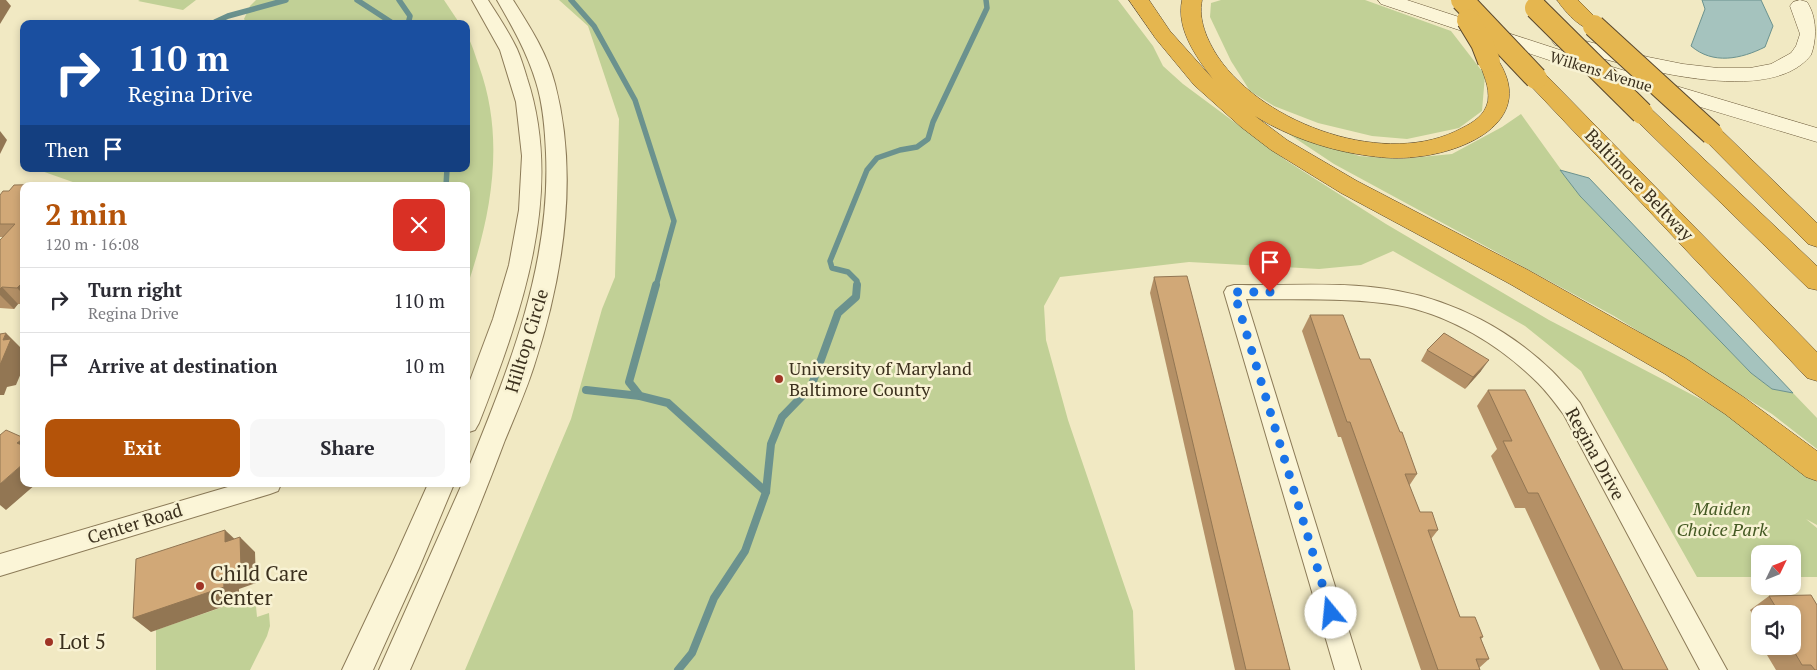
<!DOCTYPE html>
<html lang="en">
<head>
<meta charset="utf-8">
<style>
  :root { --surface:#fff; --page:#f7f7f7; --text:#2b2b33; --muted:#7c7c81; --line:#e1e1e2; --accent:#b45309 }
  body { margin:0; font-family:"PT Serif",serif; background:var(--page); color:var(--text); height:100vh; display:flex; flex-direction:column; font-size:19px; white-space:nowrap }
  * { box-sizing:border-box; margin:0 }
  p { font-size:16px; color:var(--muted) }
  .icon { flex:none; width:28px; height:28px; fill:none; stroke:currentColor; stroke-width:2; stroke-linecap:round; stroke-linejoin:round }
  .map { position:relative; flex:1; overflow:hidden }
  .side { position:absolute; left:20px; top:182px; width:450px; height:305px; display:flex; flex-direction:column; background:var(--surface); border-radius:10px; box-shadow:0 2px 8px #0003 }
  .side>* { flex:none }
  .hud { position:absolute; left:20px; top:20px; width:450px; height:152px; border-radius:10px; box-shadow:0 2px 8px #0003; background:#1a4fa0; color:#fff; overflow:hidden }
  .needle { width:32px; rotate:47deg }
  .controls { position:absolute; left:1751px; top:545px; display:grid; gap:10px }
  .controls a { display:grid; place-items:center; width:50px; height:50px; border-radius:10px; background:var(--surface); box-shadow:0 2px 8px #0003; font-size:25px }
  .pin { position:absolute; display:grid; place-items:center; width:42px; height:42px; color:#fff; margin:-51px -21px; border-radius:50% 50% 50% 0; rotate:-45deg; box-shadow:0 0 5px #0007 }
  .pin .icon { rotate:45deg }
  .me { position:absolute; width:55px; margin:-28px; rotate:343deg; stroke-linejoin:round; filter:drop-shadow(0 0 4px #0008) }
  .turn { display:flex; align-items:center; gap:18px; height:105px; padding:0 25px; font-size:22px }
  .turn .icon { width:65px; height:65px; stroke-width:2.5 }
  .turn b { display:block; font-size:35px; line-height:42px }
  .then { display:flex; align-items:center; height:48px; padding:0 25px; background:#0003; gap:10px; font-size:19px }
  .round { display:grid; place-items:center; flex:none; width:52px; height:52px; border-radius:10px; background:var(--page) }
  .summary { display:flex; align-items:center; justify-content:space-between; height:85px; padding:0 25px }
  h1 { font-size:30px; font-weight:700; line-height:38px; color:var(--accent) }
  .action { display:flex; gap:10px; margin-top:auto; padding:10px 25px }
  .action a { flex:1; height:58px; border-radius:10px; background:var(--accent); color:#fff; font-size:20px; font-weight:700; line-height:58px; text-align:center }
  .action a+a { background:var(--page); color:var(--text) }
  ul { padding:0; list-style:none }
  li { display:flex; align-items:center; gap:15px; height:65px; padding:0 25px; border-top:1px solid var(--line) }
  li div { flex:1 }
  li b { display:block; font-size:19px }
  li em { font-style:normal }
  .map>svg:first-child { display:block }
  .green { fill:#c1d096 }
  .water { fill:#a5c3be; stroke:#6b928e }
  .lines { fill:none; stroke-linecap:round; stroke-linejoin:round }
  .stream-far1 { stroke:#6b928e; stroke-width:5.5 }
  .stream { stroke:#6b928e; stroke-width:8 }
  .minor-casing { stroke:#8c7b58; stroke-width:2 }
  .tertiary-casing { stroke:#8c7b58; stroke-width:2 }
  .secondary-casing { stroke:#6e5c3c; stroke-width:1 }
  .motorway-casing { stroke:#5a482d; stroke-width:1 }
  .minor { fill:#fbf5d7; fill-rule:evenodd }
  .tertiary { fill:#fbf5d7; fill-rule:evenodd }
  .secondary { fill:#fbf5d7; fill-rule:evenodd }
  .motorway { fill:#e5b64f; fill-rule:evenodd }
  .motorway-bridge-casing { stroke:#5a482d; stroke-width:24; stroke-linecap:butt }
  .motorway-bridge { stroke:#e5b64f; stroke-width:22 }
  .wall { fill:#b49066 }
  .shaded-wall { fill:#927653 }
  .building { fill:#d1a877; stroke:#927653 }
  .route { stroke:#1a73e8; stroke-width:9; stroke-dasharray:0 16.2 }
  .poi-dot { fill:#9f3425; stroke:#f8f2d3; stroke-width:2 }
  .labels { text-anchor:middle; stroke-width:5; stroke-linejoin:round; paint-order:stroke }
  .far-street-label { font-size:15px; fill:#3b301d; stroke:#f8f2d3 }
  .street-label { font-size:18px; fill:#3b301d; stroke:#f8f2d3 }
  .poi-label { font-size:18px; fill:#3b301d; stroke:#f8f2d3; text-anchor:start }
  .park-label { font-size:18px; font-style:italic; fill:#445923; stroke:#f8f2d3 }
  .near-poi-label { font-size:21px; fill:#3b301d; stroke:#f8f2d3; text-anchor:start }
</style>
</head>
<body>
<div class="map">
<svg width="1817" height="670" viewBox="0 0 1817 670">
  <rect width="100%" height="100%" fill="#f1e9c3"/>
  <g class="green">
    <path d="M140 0H196L183 10 138 1Z"/>
    <path d="M256 0H444L460 24H247L244 19 250 6Z"/>
    <path d="M559 0H1118L1153 46 1163 66 1183 84 1287 161 1386 224 1549 320 1750 425 1817 482V525L1806 519 1817 528V577H1793L1792 554H1760V577H1697L1581 371 1525 326 1393 251 1361 265 1319 269 1189 262 1060 277 1044 306 1046 340 1068 420 1133 611 1135 670H465L571 419 602 309 615 277 619 119 588 26Z"/>
    <path d="M1221 0H1365L1451 31 1485 75 1482 111 1459 128 1407 139 1372 136 1318 123 1274 106 1250 91 1231 61 1210 17 1211 3Z"/>
    <path d="M466 34C472 43 475 55 479 66 506 140 491 217 466 290V186H84L36 169H466Z"/>
    <path d="M1242 103 1285 129 1359 156 1400 159 1452 154 1502 127 1521 114 1580 196 1751 373 1772 389 1793 393 1817 418V449L1772 414 1614 316 1334 164Z"/>
    <path d="M255 596 257 617 269 613 270 626 267 636 250 670H156V630Z"/>
  </g>
  <g class="water">
    <path d="M1702 0H1761L1773 26 1765 47C1741 59 1713 65 1691 46L1705 9Z"/>
    <path d="M1560 170 1589 178 1793 393 1772 389 1751 373 1580 196Z"/>
  </g>
  <g class="lines">
    <g class="stream-far1">
      <path d="M357 0 394 24"/>
      <path d="M399 0 410 16 408 24"/>
      <path d="M571 0 594 26 635 100 674 221 656 286"/>
      <path d="M215 22 228 16 286 0"/>
      <path d="M446 186 447 169"/>
      <path d="M857 286V281L848 272 832 268 830 261 867 170 877 158 900 150 917 147 928 139 933 122 987 8 986 0"/>
    </g>
    <g class="stream">
      <path d="M656 285 629 382 640 396 668 403 766 492"/>
      <path d="M586 390 640 396"/>
      <path d="M678 670 692 653 714 598 745 551 766 492 771 444 782 417 811 387 838 313 856 297 857 285"/>
    </g>
    <g class="minor-casing">
      <g id="minor">
        <path d="M1234 285C1288 286 1345 281 1398 291 1455 301 1511 331 1552 371 1562 381 1571 392 1580 403L1727 670H1700L1564 415C1556 404 1548 393 1538 383 1501 346 1449 314 1397 305 1347 297 1296 300 1246 299L1361 670H1335L1224 292 1227 287Z"/>
        <path d="M238 484H281L278 491 270 494 0 576V554Z"/>
      </g>
    </g>
    <g class="tertiary-casing">
      <g id="tertiary">
        <path d="M472 0H488C498 16 509 32 517 49 521 58 524 68 527 78 565 193 521 315 479 423L475 430 466 433V391L493 319 509 265 519 210 522 156 516 102 500 50Z"/>
        <path d="M497 0H513C530 27 547 53 555 84 579 176 563 277 534 366 526 391 515 416 505 440 476 518 443 594 410 670H379L462 484H466V474C508 371 551 266 546 153 545 129 543 104 536 82 527 52 512 26 497 0Z"/>
        <path d="M428 484H454L419 568 373 670H342L393 562Z"/>
      </g>
    </g>
    <g class="secondary-casing">
      <g id="secondary">
        <path d="M1378 0H1407L1609 66 1817 128V142L1594 75 1381 4Z"/>
        <path d="M1800 0 1807 2C1817 17 1817 39 1811 55 1767 112 1612 61 1555 45L1552 41 1555 37 1562 35 1648 57 1683 64 1718 68H1750L1771 64 1791 53 1796 46 1800 34 1790 6 1793 2Z"/>
      </g>
    </g>
    <g class="motorway-casing">
      <g id="motorway">
        <path d="M1129 0H1149L1170 31 1213 79C1196 57 1176 29 1182 0H1202C1198 20 1207 40 1218 57 1264 125 1388 169 1462 128 1474 122 1485 115 1488 101 1490 87 1483 74 1479 61L1482 57 1489 55 1496 57C1539 119 1468 152 1415 157 1400 159 1385 158 1370 156 1330 151 1289 137 1255 116L1287 140 1357 181 1528 270 1685 358 1745 398 1817 451V481L1806 477 1725 414 1665 374 1510 284 1341 193 1271 150 1241 127 1194 85 1156 39Z"/>
        <path d="M1557 0H1578L1604 26 1601 30C1584 34 1566 13 1557 0Z"/>
        <path d="M1536 72 1544 73 1817 352V381L1807 378 1528 83 1525 78 1528 73Z"/>
        <path d="M1642 106 1650 108 1817 266V290L1808 288 1634 118 1631 113 1634 108Z"/>
        <path d="M1712 127 1720 129 1817 223V247L1808 244 1704 139 1701 134 1704 129Z"/>
      </g>
    </g>
    <use href="#minor" class="minor"/>
    <use href="#tertiary" class="tertiary"/>
    <use href="#secondary" class="secondary"/>
    <use href="#motorway" class="motorway"/>
    <g class="motorway-bridge-casing">
      <g id="motorway-bridge">
        <path d="M1462 0 1536 78"/>
        <path d="M1536 8 1642 113"/>
        <path d="M1468 20 1482 43 1489 61"/>
        <path d="M1594 26 1712 134"/>
      </g>
    </g>
    <use href="#motorway-bridge" class="motorway-bridge"/>
  </g>
  <g class="wall">
    <path d="M24 186V304H18L14 309 0 308V240L3 237H0V195Z"/>
    <path d="M1154 277 1290 670H1235L1150 293Z"/>
    <path d="M1310 315 1360 359 1400 432 1417 474 1409 486 1420 512 1438 530 1431 539 1460 617 1483 637 1481 639 1489 659 1479 668 1480 670H1421L1341 437H1338L1302 331Z"/>
    <path d="M1427 350 1481 371 1465 389 1421 361Z"/>
    <path d="M1488 390 1668 670H1600L1525 508H1515L1491 456 1497 449 1477 406Z"/>
    <path d="M1811 595 1817 605V670H1776L1767 655 1774 650 1771 646H1792V614H1760V627L1750 610 1769 596Z"/>
  </g>
  <g class="shaded-wall">
    <path d="M0 0H6L11 6 0 24Z"/>
    <path d="M0 131 7 140 0 154Z"/>
    <path d="M23 281 24 282V295L17 288Z"/>
    <path d="M2 287 18 304 14 309 0 295V289Z"/>
    <path d="M6 333 24 351V366L16 385 7 387 4 395H0V365L3 340Z"/>
    <path d="M1489 360 1481 371 1465 389 1473 377Z"/>
    <path d="M24 438V449L17 443Z"/>
    <path d="M24 463V484H36L6 510 0 505V484Z"/>
    <path d="M225 530 240 544 225 542Z"/>
    <path d="M240 537 255 552 256 583 239 589V601L151 632 133 618 223 575Z"/>
  </g>
  <g class="building">
    <path d="M64 184 62 186H24V281L17 288 2 287 0 289V240L15 224H0V195L3 191H9L14 185Z"/>
    <path d="M1187 276 1290 670H1246L1154 277Z"/>
    <path d="M1310 315H1343L1360 359H1370L1400 432H1402L1417 474H1405L1420 512H1432L1438 530H1428L1460 617H1475L1483 637H1480L1489 659H1476L1480 670H1438L1350 422H1347Z"/>
    <path d="M6 333 3 340 11 339 0 365V334Z"/>
    <path d="M1444 333 1489 360 1473 377 1427 350Z"/>
    <path d="M1488 390H1525L1668 670H1623L1538 493H1528L1503 441H1512Z"/>
    <path d="M6 430 24 438 17 443 24 446V455L22 457H24V463L0 484V435Z"/>
    <path d="M225 530V542L240 537 241 569 223 575 224 587 133 618 136 559Z"/>
    <path d="M1811 595 1817 605V670H1815L1811 665H1802L1791 646H1792V641H1797L1792 634V614H1780L1769 596Z"/>
  </g>
  <g class="lines">
    <path class="route" d="M1270 292H1234L1331 613"/>
  </g>
  <g class="poi-dot">
    <circle cx="779" cy="379" r="5"/>
    <circle cx="200" cy="586" r="5"/>
    <circle cx="49" cy="642" r="5"/>
  </g>
  <g class="labels">
    <g class="far-street-label">
      <text transform="translate(1601 72) rotate(17)" y="5">Wilkens Avenue</text>
    </g>
    <g class="street-label">
      <text transform="translate(1639 185) rotate(46)" y="6">Baltimore Beltway</text>
      <text transform="translate(527 341) rotate(-73)" y="6">Hilltop Circle</text>
      <text transform="translate(1595 454) rotate(61)" y="6">Regina Drive</text>
      <text transform="translate(135 524) rotate(-17)" y="6">Center Road</text>
    </g>
    <g class="poi-label">
      <text x="789" y="375">University of Maryland<tspan x="789" dy="21">Baltimore County</tspan></text>
    </g>
    <g class="park-label">
      <text x="1722" y="515">Maiden<tspan x="1722" dy="21">Choice Park</tspan></text>
    </g>
    <g class="near-poi-label">
      <text x="210" y="581">Child Care<tspan x="210" dy="24">Center</tspan></text>
      <text x="59" y="649">Lot 5</text>
    </g>
  </g>
</svg>
<div class="controls">
<a><svg class="needle" viewBox="-14 -14 28 28"><path d="M0-13l5 13h-10z" fill="#e53935"/><path d="M0 13l5-13h-10z" fill="#7c7c81"/></svg></a>
<a><svg class="icon" aria-label="sound" viewBox="0 0 24 24"><path d="M4 9h4l5-4v14l-5-4H4zM17 9q2 3 0 6"/></svg></a>
</div>
<div class="pin" style="left:1270px;top:292px;background:#d93025"><svg class="icon" aria-label="arrive" viewBox="0 0 24 24"><path d="M6 21V4h12l-3 4 3 4H6"/></svg></div>
<svg class="me" style="left:1331px;top:613px" viewBox="-20 -20 40 40"><circle r="19" fill="#fff"/><path d="M0-13L10 11 0 6-10 11z" fill="#1a73e8"/></svg>
<div class="hud">
<div class="turn"><svg class="icon" aria-label="right" viewBox="0 0 24 24"><path d="M7 20v-9h11M14 6l5 5-5 5"/></svg><div><b>110 m</b>Regina Drive</div></div>
<div class="then">Then<svg class="icon" aria-label="arrive" viewBox="0 0 24 24"><path d="M6 21V4h12l-3 4 3 4H6"/></svg></div>
</div>
<section class="side">
<div class="summary"><div><h1>2 min</h1><p>120 m · 16:08</p></div><a class="round" style="background:#d93025;color:#fff"><svg class="icon" aria-label="close" viewBox="0 0 24 24"><path d="M6 6l12 12M18 6L6 18"/></svg></a></div>
<ul>
<li><svg class="icon" aria-label="right" viewBox="0 0 24 24"><path d="M7 20v-9h11M14 6l5 5-5 5"/></svg><div><b>Turn right</b><p>Regina Drive</p></div><em>110 m</em></li>
<li><svg class="icon" aria-label="arrive" viewBox="0 0 24 24"><path d="M6 21V4h12l-3 4 3 4H6"/></svg><div><b>Arrive at destination</b></div><em>10 m</em></li>
</ul>
<div class="action"><a>Exit</a><a>Share</a></div>
</section>
</div>
</body>
</html>
